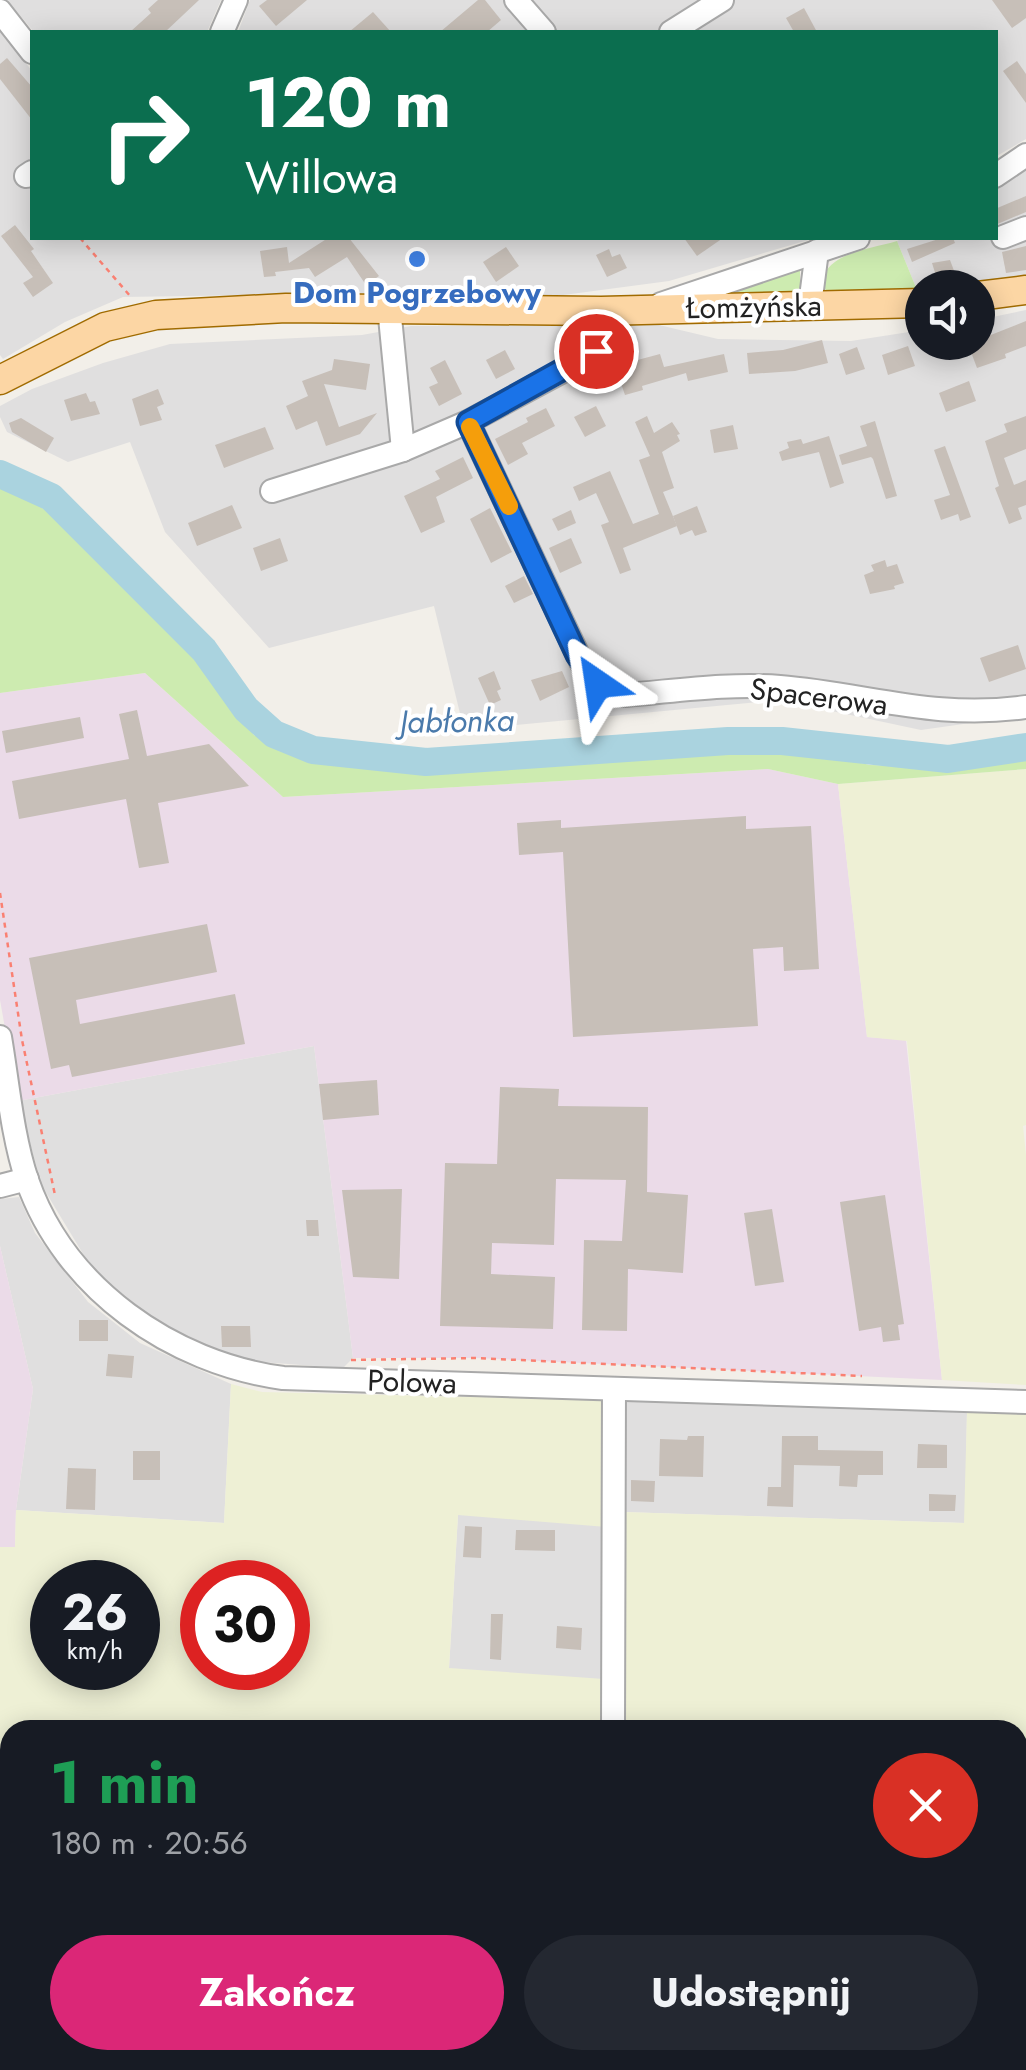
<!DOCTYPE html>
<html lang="pl">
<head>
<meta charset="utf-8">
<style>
  :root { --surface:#171b24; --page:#242831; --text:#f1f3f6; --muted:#9ea1a6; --accent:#db2777 }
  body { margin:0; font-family:Jost,sans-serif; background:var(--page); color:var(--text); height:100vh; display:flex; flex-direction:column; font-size:38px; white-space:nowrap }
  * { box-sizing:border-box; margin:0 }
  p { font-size:32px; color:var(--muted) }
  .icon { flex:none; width:55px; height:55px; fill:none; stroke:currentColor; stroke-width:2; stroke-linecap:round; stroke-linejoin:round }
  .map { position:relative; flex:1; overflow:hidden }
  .drawer { position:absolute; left:0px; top:1720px; width:1028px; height:350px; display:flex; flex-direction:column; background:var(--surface); border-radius:30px 30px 0 0; box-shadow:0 5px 25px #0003 }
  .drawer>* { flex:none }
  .hud { position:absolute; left:30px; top:30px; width:968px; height:210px; border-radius:0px; box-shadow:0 5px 25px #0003; background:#0b6e4f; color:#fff; overflow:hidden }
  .fabs { position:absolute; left:905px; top:270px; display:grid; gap:20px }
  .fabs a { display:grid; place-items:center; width:90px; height:90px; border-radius:50%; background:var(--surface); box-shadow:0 5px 25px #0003; font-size:50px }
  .speed { position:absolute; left:30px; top:1560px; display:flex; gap:20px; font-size:50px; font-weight:700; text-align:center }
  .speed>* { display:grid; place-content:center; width:130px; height:130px; border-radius:50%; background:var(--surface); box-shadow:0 5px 25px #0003; line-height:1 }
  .speed small { font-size:25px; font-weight:400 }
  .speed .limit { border:15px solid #d22; background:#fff; color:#111 }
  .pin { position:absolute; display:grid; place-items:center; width:85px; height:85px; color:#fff; margin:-42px; border:5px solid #fff; border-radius:50%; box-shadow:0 2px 10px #0007 }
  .me { position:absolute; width:110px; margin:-55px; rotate:328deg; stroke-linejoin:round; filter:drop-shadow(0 0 8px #0008) }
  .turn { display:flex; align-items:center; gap:35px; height:210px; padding:0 50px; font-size:45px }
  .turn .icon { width:130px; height:130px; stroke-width:2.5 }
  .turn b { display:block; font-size:70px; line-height:85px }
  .round { display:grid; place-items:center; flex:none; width:105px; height:105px; border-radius:52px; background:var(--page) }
  .summary { display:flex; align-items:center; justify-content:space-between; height:170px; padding:0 50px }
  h1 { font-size:60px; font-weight:700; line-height:75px; color:#1e9e55 }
  .button { display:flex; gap:20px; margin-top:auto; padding:20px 50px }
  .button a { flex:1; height:115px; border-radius:60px; background:var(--accent); color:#fff; font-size:40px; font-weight:700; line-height:115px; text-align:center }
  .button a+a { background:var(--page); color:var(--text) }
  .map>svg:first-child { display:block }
  .residential { fill:#e0dfdf }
  .industrial { fill:#ebdbe8 }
  .farmland { fill:#eef0d5; fill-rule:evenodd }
  .grass { fill:#cdebb0 }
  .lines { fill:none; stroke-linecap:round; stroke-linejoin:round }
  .river { stroke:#aad3df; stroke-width:28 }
  .building { fill:#c7bfb8 }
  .minor-casing { stroke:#a9a9a9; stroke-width:26 }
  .major-casing { stroke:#a06b00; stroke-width:31 }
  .path { stroke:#fa8072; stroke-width:2.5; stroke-dasharray:5 5; stroke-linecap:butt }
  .minor { stroke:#fff; stroke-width:22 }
  .major { stroke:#fcd6a4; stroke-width:28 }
  .route-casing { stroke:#114b97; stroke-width:25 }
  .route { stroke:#1a73e8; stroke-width:18 }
  .slow { stroke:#f59e0b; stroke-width:18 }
  .shop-dot { fill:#3f7fe0; stroke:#fff; stroke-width:4 }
  .labels { text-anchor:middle; stroke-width:8; stroke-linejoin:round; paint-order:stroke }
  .shop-label { font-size:30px; font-weight:bold; fill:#366cbe; stroke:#fff }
  .street-label { font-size:30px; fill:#222; stroke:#fff }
  .water-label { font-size:32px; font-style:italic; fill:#4a7aab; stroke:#fff }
</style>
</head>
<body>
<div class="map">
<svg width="1026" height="2070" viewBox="0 0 1026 2070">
  <rect width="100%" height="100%" fill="#f2efe9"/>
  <g class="residential">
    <path d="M7 0H221L207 32H34Z"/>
    <path d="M250 0H1026V139L995 157V32H238Z"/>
    <path d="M0 29 32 71V159L16 170 29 185 32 183V238H815L669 281 556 296 465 292 123 297 65 322 3 359 0 355Z"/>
    <path d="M1026 170V280L917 290 897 241 904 238H995V189Z"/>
    <path d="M1026 310V715L921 730 780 700 464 730 434 606 269 648 165 532 130 442 68 462 7 432 0 417V406L32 389 103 363 170 344 362 335 411 326 659 325 718 339 851 341 922 330V342H978V320Z"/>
    <path d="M314 1046 353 1358 343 1368 248 1361 189 1341 141 1311 91 1267 42 1186 18 1101Z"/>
    <path d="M19 1197 35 1233 88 1302 140 1343 231 1384 224 1523 16 1510 33 1389 0 1246V1199Z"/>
    <path d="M606 1400 967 1411 965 1523 623 1512 622 1730 449 1669 458 1515Z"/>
    <path d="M588 2060H616V2064L786 2070H588Z"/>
  </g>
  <g class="industrial">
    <path d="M145 673 283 797 768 769 838 784 867 1037 906 1040 942 1380 476 1358H353L314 1046 18 1101 0 1000V693Z"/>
    <path d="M0 1246 33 1389 16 1510 15 1548 0 1547Z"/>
  </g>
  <g class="farmland">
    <path d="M1026 769V1125L1023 1126 1026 1155V1385L942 1380 907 1041 867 1037 838 784Z"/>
    <path d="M231 1384 262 1392 606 1400 607 1527 458 1515 449 1668 604 1679 602 1730H10V2060H588V2070H0V1547H15L16 1510 224 1523ZM52 1582H138V1668H52ZM202 1582H288V1668H202Z"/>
    <path d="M967 1411 1026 1413V2070H786L616 2064V2060H1018V1730H622L623 1512 964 1523Z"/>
  </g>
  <g class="grass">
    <path d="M897 241 917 290 833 291 826 290 821 283C827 252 871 249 897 241Z"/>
    <path d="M800 267V295L711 298Z"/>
    <path d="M0 485 30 499 75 532 200 664 254 735 295 756 384 770 763 748 802 750 870 765 945 767 1026 756V769L838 784 768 769 283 797 145 673 0 693Z"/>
  </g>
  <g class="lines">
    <path class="river" d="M0 474 51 497 204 650 246 709 274 734 313 750 426 762 728 741H782L948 759 1026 747"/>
  </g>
  <g class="building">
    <path d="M158 0H199L165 32H130L151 13 148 9Z"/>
    <path d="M267 0H307L276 26 259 6Z"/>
    <path d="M478 0H485L501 20 487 32H440Z"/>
    <path d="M992 0H1026V18L1012 28Z"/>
    <path d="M804 8 817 32H794L786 18Z"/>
    <path d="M373 12 391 32H349Z"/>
    <path d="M7 58 32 87V120L0 79V64Z"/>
    <path d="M1017 61 1026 74V103L1003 71Z"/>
    <path d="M1026 196V212L995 225V209Z"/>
    <path d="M15 225 34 249 31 251 53 283 33 297 23 283 33 277 1 236Z"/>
    <path d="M328 238H349L379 276 366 285 347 257 315 277 309 268 275 272 276 276 264 277 260 251 287 247 289 263Z"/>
    <path d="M684 238H723L697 256Z"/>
    <path d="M942 238H953L955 243 912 262 907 249Z"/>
    <path d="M1026 246V270L1006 273 1002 252Z"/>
    <path d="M506 247 519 266 496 282 483 262Z"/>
    <path d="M609 249 612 257 620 254 627 268 607 277 596 255Z"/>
    <path d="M950 260 956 276 938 282 932 263Z"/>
    <path d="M1026 321V346L1005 354 1006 358 977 368 968 344Z"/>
    <path d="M822 340 828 363 795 371 749 374 747 353 783 350Z"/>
    <path d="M908 346 915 366 888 375 882 355Z"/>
    <path d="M857 347 865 369 846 375 839 354Z"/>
    <path d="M505 350 515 369 496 379 486 360Z"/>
    <path d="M660 354 664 367 724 354 728 372 688 381 686 373 642 386 643 390 625 395 615 366Z"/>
    <path d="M334 359 370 364 366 390 324 384 339 427 377 413 360 434 326 446 317 421 296 430 286 406 308 396 302 381 332 370Z"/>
    <path d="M445 360 462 394 439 406 429 387 438 383 430 368Z"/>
    <path d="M969 381 976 401 946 412 939 393Z"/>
    <path d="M158 389 164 404 157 407 162 420 140 426 132 399Z"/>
    <path d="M86 393 90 402 95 401 100 414 71 421 64 400Z"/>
    <path d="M596 406 606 426 585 437 574 417Z"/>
    <path d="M546 408 555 426 522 443 528 454 508 465 495 439 528 422 526 418Z"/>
    <path d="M647 416 654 433 672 422 680 434 677 435 680 441 662 452 674 488 663 492 677 526 623 548 631 570 620 574 601 525 609 522 596 493 579 501 573 487 610 471 633 524 659 514 639 460 650 456 635 422Z"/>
    <path d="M1026 416V449L1004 458 1014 485 1026 480V505L1018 508 1022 519 1009 524 995 488 999 486 985 441 1007 432 1004 424Z"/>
    <path d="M21 418 54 438 46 452 12 432 9 423Z"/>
    <path d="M875 421 897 496 886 499 873 459 871 457 842 465 839 455 867 446 860 426Z"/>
    <path d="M733 425 738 449 714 453 710 430Z"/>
    <path d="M265 427 274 449 224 468 215 445Z"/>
    <path d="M829 436 844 483 830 488 819 452 782 461 779 452 789 448 787 442 801 439 803 444Z"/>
    <path d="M945 446 971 517 960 521 958 514 941 520 934 500 950 495 934 450Z"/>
    <path d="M463 457 473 478 436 497 445 522 421 533 404 496 440 479 435 471Z"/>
    <path d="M232 505 242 528 197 546 188 523Z"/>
    <path d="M697 506 707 532 695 536 692 530 680 535 673 516Z"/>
    <path d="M490 508 512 552 491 563 470 519Z"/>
    <path d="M571 510 576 523 558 531 552 519Z"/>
    <path d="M280 538 288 561 261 571 253 548Z"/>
    <path d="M571 538 582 563 560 573 549 548Z"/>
    <path d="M885 560 887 567 897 564 904 583 894 586 895 589 870 594 864 575 874 571 871 565Z"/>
    <path d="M524 576 533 594 514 603 505 586Z"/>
    <path d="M1018 645 1026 669 989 682 980 658Z"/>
    <path d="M494 671 501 689 497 691 501 700 490 705 478 678Z"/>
    <path d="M562 671 569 687 540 701 531 680Z"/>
    <path d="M137 710 147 756 209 744 249 786 158 803 169 863 139 868 126 799 19 819 12 781 129 759 119 714Z"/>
    <path d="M80 717 84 738 6 753 2 731Z"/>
    <path d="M746 816V829L811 826 819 969 784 971 783 947 753 949 758 1026 573 1037 563 852 519 855 517 823 561 820V828Z"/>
    <path d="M207 924 217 972 76 1000 80 1024 235 994 245 1044 72 1077 69 1065 51 1069 29 958Z"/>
    <path d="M377 1080 379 1115 323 1120 319 1084Z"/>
    <path d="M500 1087 559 1089 558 1106 648 1107 647 1192 688 1195 683 1273 628 1269 627 1331 582 1330 584 1240 622 1241 626 1180 556 1179 554 1245 492 1243 491 1274 555 1277 553 1329 440 1326 445 1163 497 1164Z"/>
    <path d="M402 1189 399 1279 353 1277 342 1190Z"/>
    <path d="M885 1195 904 1324 898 1325 900 1340 883 1342 881 1327 859 1331 840 1202Z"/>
    <path d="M772 1209 784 1282 755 1286 744 1213Z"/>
    <path d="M306 1220H318L319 1236H307Z"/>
    <rect x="79" y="1320" width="29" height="21"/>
    <path d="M221 1326H250L251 1347H222Z"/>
    <path d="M108 1354 134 1356 132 1378 106 1376Z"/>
    <path d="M688 1436H704L703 1477 659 1476 660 1439 687 1440Z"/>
    <path d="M782 1436H818V1450L883 1451V1475H858L857 1487 839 1486 840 1466 794 1465 793 1507 767 1506 768 1487H781Z"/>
    <path d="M918 1444 947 1445V1468H917Z"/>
    <rect x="133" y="1451" width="27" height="29"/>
    <path d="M68 1468 96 1469 95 1510 66 1509Z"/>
    <path d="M631 1480 655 1481 654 1502 631 1501Z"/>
    <path d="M929 1494 956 1495 955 1511H929Z"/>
    <path d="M465 1526 482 1527 481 1558 463 1557Z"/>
    <path d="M516 1530H555V1551L515 1550Z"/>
    <path d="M491 1614H503L501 1660 490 1659Z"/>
    <path d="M557 1626 582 1628 581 1650 556 1648Z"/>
  </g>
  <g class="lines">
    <g class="minor-casing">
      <g id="minor">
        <path d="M516 0 544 32"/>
        <path d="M0 11 32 52"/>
        <path d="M222 32 236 0"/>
        <path d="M671 32 722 0"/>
        <path d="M26 176 32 172"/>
        <path d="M995 176 1026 155"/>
        <path d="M1003 237 1026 228"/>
        <path d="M661 304 858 238"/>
        <path d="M810 305 817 251"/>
        <path d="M389 307 403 450"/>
        <path d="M468 422 585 670C597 683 607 691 625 695 676 691 728 683 780 687 867 694 934 720 1026 707"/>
        <path d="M272 491 403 450 468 422 587 358 600 342 601 311"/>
        <path d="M0 1037C8 1084 12 1135 27 1180 65 1289 172 1363 283 1378L1026 1402"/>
        <path d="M0 1186 27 1179"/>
        <path d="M613 1730 614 1389"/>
        <path d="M596 2070V2060"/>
      </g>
    </g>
    <g class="major-casing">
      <g id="major">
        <path d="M978 296 1026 290"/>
        <path d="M0 380 105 327 156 315 286 308 601 311 922 303"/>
      </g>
    </g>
    <g class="path">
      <path d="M80 238 131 297"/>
      <path d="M593 702 601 721 605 711"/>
      <path d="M0 893 22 1040 55 1195"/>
      <path d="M351 1360 476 1358 862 1376"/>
    </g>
    <use href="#minor" class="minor"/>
    <use href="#major" class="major"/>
  </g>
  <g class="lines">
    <g class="route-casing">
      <path id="route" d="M596 351 468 422 577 655 598 684"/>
    </g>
    <use href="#route" class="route"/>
    <path class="slow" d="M470 427 509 506"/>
  </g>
  <circle class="shop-dot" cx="417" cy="259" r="10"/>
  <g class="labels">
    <g class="shop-label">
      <text x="417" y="303">Dom Pogrzebowy</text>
    </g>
    <g class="street-label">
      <text transform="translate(754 307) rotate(-1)" y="10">Łomżyńska</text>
      <text transform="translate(819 697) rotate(7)" y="10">Spacerowa</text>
      <text transform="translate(412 1382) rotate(2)" y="10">Polowa</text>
    </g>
    <g class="water-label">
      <text transform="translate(457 721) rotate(-1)" y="11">Jabłonka</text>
    </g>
  </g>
</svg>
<div class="fabs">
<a><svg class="icon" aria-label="sound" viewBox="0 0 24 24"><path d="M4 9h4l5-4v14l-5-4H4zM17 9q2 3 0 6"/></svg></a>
</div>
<div class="speed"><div>26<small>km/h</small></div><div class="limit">30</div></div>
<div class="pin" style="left:596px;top:351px;background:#d93025"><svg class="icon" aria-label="arrive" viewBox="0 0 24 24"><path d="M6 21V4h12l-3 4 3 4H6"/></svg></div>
<svg class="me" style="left:598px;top:684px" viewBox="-20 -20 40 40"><path d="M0-17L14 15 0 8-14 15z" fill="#1a73e8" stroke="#fff" stroke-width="4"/></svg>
<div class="hud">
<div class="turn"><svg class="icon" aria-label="right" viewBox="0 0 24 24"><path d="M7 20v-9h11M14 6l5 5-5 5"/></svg><div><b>120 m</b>Willowa</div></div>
</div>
<section class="drawer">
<div class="summary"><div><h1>1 min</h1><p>180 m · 20:56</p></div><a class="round" style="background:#d93025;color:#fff"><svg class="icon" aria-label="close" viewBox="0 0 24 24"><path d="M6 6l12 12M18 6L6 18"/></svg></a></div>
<div class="button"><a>Zakończ</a><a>Udostępnij</a></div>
</section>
</div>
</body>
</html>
